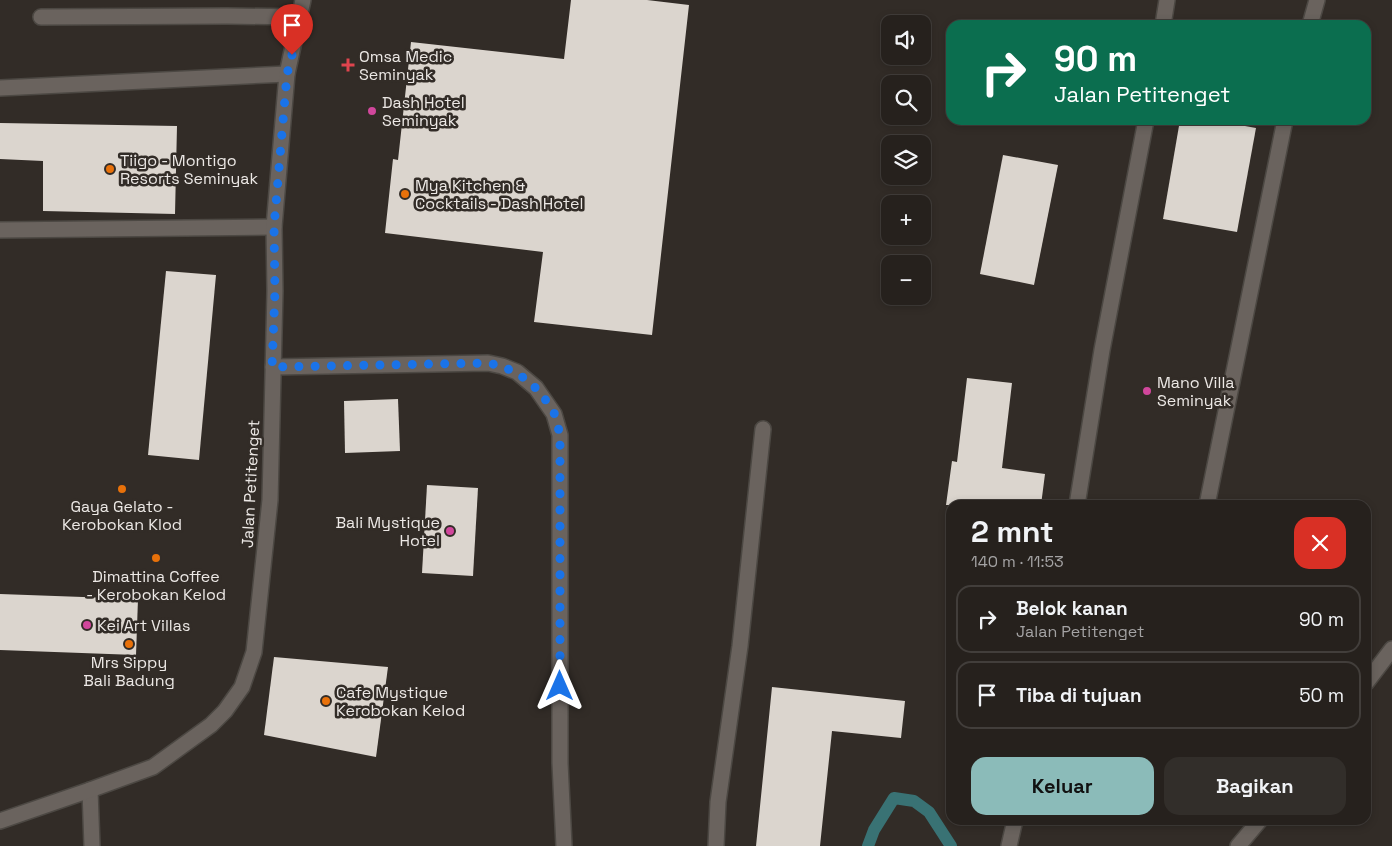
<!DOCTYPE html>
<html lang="id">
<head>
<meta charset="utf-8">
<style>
  :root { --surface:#26211d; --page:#322e2a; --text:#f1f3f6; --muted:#a4a3a4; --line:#423e3b; --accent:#8bbbb9 }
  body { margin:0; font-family:"Space Grotesk",sans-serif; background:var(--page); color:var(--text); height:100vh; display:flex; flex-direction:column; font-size:19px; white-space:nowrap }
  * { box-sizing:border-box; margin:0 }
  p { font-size:16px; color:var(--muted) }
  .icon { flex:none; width:28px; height:28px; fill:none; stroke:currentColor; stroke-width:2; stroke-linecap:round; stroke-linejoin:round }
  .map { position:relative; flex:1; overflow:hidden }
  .sheet { position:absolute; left:946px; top:500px; width:425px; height:325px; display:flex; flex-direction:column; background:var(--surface); border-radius:15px; box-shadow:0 2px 8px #0003,0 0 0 1px var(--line) }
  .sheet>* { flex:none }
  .hud { position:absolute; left:946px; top:20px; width:425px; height:105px; border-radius:15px; box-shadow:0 2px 8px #0003,0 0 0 1px var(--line); background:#0b6e4f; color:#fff; overflow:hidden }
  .controls { position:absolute; left:881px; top:15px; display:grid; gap:10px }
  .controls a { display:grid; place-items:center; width:50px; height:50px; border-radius:10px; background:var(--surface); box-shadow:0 2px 8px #0003,0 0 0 1px var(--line); font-size:25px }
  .pin { position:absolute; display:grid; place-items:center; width:42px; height:42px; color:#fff; margin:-51px -21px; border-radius:50% 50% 50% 0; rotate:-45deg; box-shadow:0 0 5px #0007 }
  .pin .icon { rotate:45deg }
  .me { position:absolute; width:55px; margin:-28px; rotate:0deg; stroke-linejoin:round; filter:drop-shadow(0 0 4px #0008) }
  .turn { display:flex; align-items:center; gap:18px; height:105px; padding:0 25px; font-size:22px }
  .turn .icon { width:65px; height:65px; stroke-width:2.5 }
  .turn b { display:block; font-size:35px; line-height:42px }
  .round { display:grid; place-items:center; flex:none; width:52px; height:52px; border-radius:15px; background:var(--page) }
  .head { display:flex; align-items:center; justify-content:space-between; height:85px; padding:0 25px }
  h1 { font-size:30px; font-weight:600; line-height:38px }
  .cta { display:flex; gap:10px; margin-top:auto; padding:10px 25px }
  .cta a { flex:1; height:58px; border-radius:15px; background:var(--accent); color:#111; font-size:20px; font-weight:600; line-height:58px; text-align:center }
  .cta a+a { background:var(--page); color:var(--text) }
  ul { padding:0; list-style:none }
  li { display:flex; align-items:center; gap:15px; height:68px; margin:0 10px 8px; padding:0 15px; border:2px solid var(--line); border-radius:15px }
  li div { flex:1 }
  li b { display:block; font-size:19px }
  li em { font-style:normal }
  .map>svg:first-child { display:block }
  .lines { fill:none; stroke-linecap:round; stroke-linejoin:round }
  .stream { stroke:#397274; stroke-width:12 }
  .building { fill:#dbd5ce }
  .service-casing { stroke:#4c4843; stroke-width:18 }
  .minor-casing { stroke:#4c4843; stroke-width:18 }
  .secondary-casing { stroke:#4c4843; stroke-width:18 }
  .service { stroke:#6a635e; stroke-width:15 }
  .minor { stroke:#6a635e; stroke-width:15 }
  .secondary { stroke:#6a635e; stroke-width:15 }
  .route { stroke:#1a73e8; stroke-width:9; stroke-dasharray:0 16.2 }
  .health-dot { fill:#e0444e; stroke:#322c27; stroke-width:2 }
  .hotel-dot { fill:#d1479c; stroke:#322c27; stroke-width:2 }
  .food-dot { fill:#e8710a; stroke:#322c27; stroke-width:2 }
  .labels { text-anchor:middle; stroke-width:5; stroke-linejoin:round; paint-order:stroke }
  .poi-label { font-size:16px; fill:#ece8e5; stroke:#322c27; text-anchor:start }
  .street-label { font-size:16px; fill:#ece8e5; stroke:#322c27 }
</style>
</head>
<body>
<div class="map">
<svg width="1392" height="846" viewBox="0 0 1392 846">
  <rect width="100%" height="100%" fill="#322c27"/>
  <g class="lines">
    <path class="stream" d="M868 846 874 830 894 798 914 801 929 812 951 846"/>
  </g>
  <g class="building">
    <path d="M571 0H647L689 5 652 335 534 322 543 252 385 233 393 159 398 160 411 42 564 59Z"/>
    <path d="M1180 120H1212L1256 128 1237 232 1163 219Z"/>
    <path d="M0 123 177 126 175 214 43 211V161L0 159Z"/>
    <path d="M1003 155 1058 165 1034 285 980 274Z"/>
    <path d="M166 271 216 275 199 460 148 455Z"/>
    <path d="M967 378 1012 383 1002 468 1045 474 1041 505H946L952 461 957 462Z"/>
    <path d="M398 399 400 451 345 453 344 401Z"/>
    <path d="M427 485 478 488 473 576 422 573Z"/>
    <path d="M0 594 138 599 136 655 0 650Z"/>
    <path d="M274 657 388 667 376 757 264 735Z"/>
    <path d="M772 687 905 701 901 738 832 731 820 846H756Z"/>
  </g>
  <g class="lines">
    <g class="service-casing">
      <g id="service">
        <path d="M41 17 227 16 300 17"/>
        <path d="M1310 25 1317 0"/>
        <path d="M1207 505 1285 120"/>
        <path d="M90 790 92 846"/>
      </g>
    </g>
    <g class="minor-casing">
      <g id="minor">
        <path d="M1163 25 1167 0"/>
        <path d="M0 88 287 74"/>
        <path d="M0 230 274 227"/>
        <path d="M273 367 488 363 502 366 517 372 536 388 554 414 560 435V763L564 846"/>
        <path d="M1077 505 1102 350 1146 120"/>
        <path d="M1366 683 1392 649"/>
        <path d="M716 846 718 802 740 646 763 429"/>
        <path d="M1009 846 1015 820"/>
        <path d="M1238 846 1260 820"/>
      </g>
    </g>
    <g class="secondary-casing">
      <path id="secondary" d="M0 821 90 790 153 767 211 725 225 711 242 687 254 652 270 500 275 291 274 227 287 74 303 0"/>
    </g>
    <use href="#service" class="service"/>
    <use href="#minor" class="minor"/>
    <use href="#secondary" class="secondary"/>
  </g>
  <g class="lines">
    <path class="route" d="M292 55 287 74 274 227 275 291 272 367 488 363C518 369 538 385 554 413 557 419 558 428 560 435V686"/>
  </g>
  <path class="health-dot" d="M345.5 57.5h5v5h5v5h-5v5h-5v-5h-5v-5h5z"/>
  <g class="hotel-dot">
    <circle cx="372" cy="111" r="5"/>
    <circle cx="1147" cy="391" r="5"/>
    <circle cx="450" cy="531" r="5"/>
    <circle cx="87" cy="625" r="5"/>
  </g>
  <g class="food-dot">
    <circle cx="110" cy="169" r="5"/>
    <circle cx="405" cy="194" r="5"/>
    <circle cx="122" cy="489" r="5"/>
    <circle cx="156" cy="558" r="5"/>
    <circle cx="129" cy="644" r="5"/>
    <circle cx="326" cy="701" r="5"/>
  </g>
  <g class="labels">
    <g class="poi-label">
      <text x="359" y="62">Omsa Medic<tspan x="359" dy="18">Seminyak</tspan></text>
      <text x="382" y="108">Dash Hotel<tspan x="382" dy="18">Seminyak</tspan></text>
      <text x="120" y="166">Tiigo - Montigo<tspan x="120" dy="18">Resorts Seminyak</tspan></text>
      <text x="415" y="191">Mya Kitchen &amp;<tspan x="415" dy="18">Cocktails - Dash Hotel</tspan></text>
      <text x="1157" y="388">Mano Villa<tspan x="1157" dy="18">Seminyak</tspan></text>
      <text x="122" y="512" text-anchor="middle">Gaya Gelato -<tspan x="122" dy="18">Kerobokan Klod</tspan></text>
      <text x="440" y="528" text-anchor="end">Bali Mystique<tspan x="440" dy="18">Hotel</tspan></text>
      <text x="156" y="582" text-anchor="middle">Dimattina Coffee<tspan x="156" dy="18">- Kerobokan Kelod</tspan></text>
      <text x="97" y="631">Kei Art Villas</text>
      <text x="129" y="668" text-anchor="middle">Mrs Sippy<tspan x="129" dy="18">Bali Badung</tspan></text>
      <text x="336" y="698">Cafe Mystique<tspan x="336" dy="18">Kerobokan Kelod</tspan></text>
    </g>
    <g class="street-label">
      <text transform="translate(250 484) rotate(-87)" y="6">Jalan Petitenget</text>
    </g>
  </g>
</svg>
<div class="controls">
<a><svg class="icon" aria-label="sound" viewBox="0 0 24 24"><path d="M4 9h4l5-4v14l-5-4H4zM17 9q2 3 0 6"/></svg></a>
<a><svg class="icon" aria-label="search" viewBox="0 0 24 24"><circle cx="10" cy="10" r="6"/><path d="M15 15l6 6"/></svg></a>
<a><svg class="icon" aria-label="layers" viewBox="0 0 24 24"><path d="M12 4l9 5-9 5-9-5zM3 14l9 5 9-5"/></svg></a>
<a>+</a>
<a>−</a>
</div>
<div class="pin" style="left:292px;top:55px;background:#d93025"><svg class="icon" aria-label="arrive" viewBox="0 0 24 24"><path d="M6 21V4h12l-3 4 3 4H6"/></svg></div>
<svg class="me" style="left:560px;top:686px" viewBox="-20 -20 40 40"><path d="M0-17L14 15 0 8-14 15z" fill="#1a73e8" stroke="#fff" stroke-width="4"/></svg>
<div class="hud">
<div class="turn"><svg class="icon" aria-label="right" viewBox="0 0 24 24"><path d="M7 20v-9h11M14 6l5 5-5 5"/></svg><div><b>90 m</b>Jalan Petitenget</div></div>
</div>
<section class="sheet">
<div class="head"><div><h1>2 mnt</h1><p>140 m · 11:53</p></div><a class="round" style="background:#d93025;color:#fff"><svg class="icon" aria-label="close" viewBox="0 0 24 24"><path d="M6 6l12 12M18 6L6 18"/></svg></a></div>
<ul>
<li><svg class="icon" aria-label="right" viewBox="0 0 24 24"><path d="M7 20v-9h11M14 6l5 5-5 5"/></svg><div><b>Belok kanan</b><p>Jalan Petitenget</p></div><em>90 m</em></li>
<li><svg class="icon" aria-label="arrive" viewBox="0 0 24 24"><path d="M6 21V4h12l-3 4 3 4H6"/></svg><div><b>Tiba di tujuan</b></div><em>50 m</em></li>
</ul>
<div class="cta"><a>Keluar</a><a>Bagikan</a></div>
</section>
</div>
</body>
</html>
